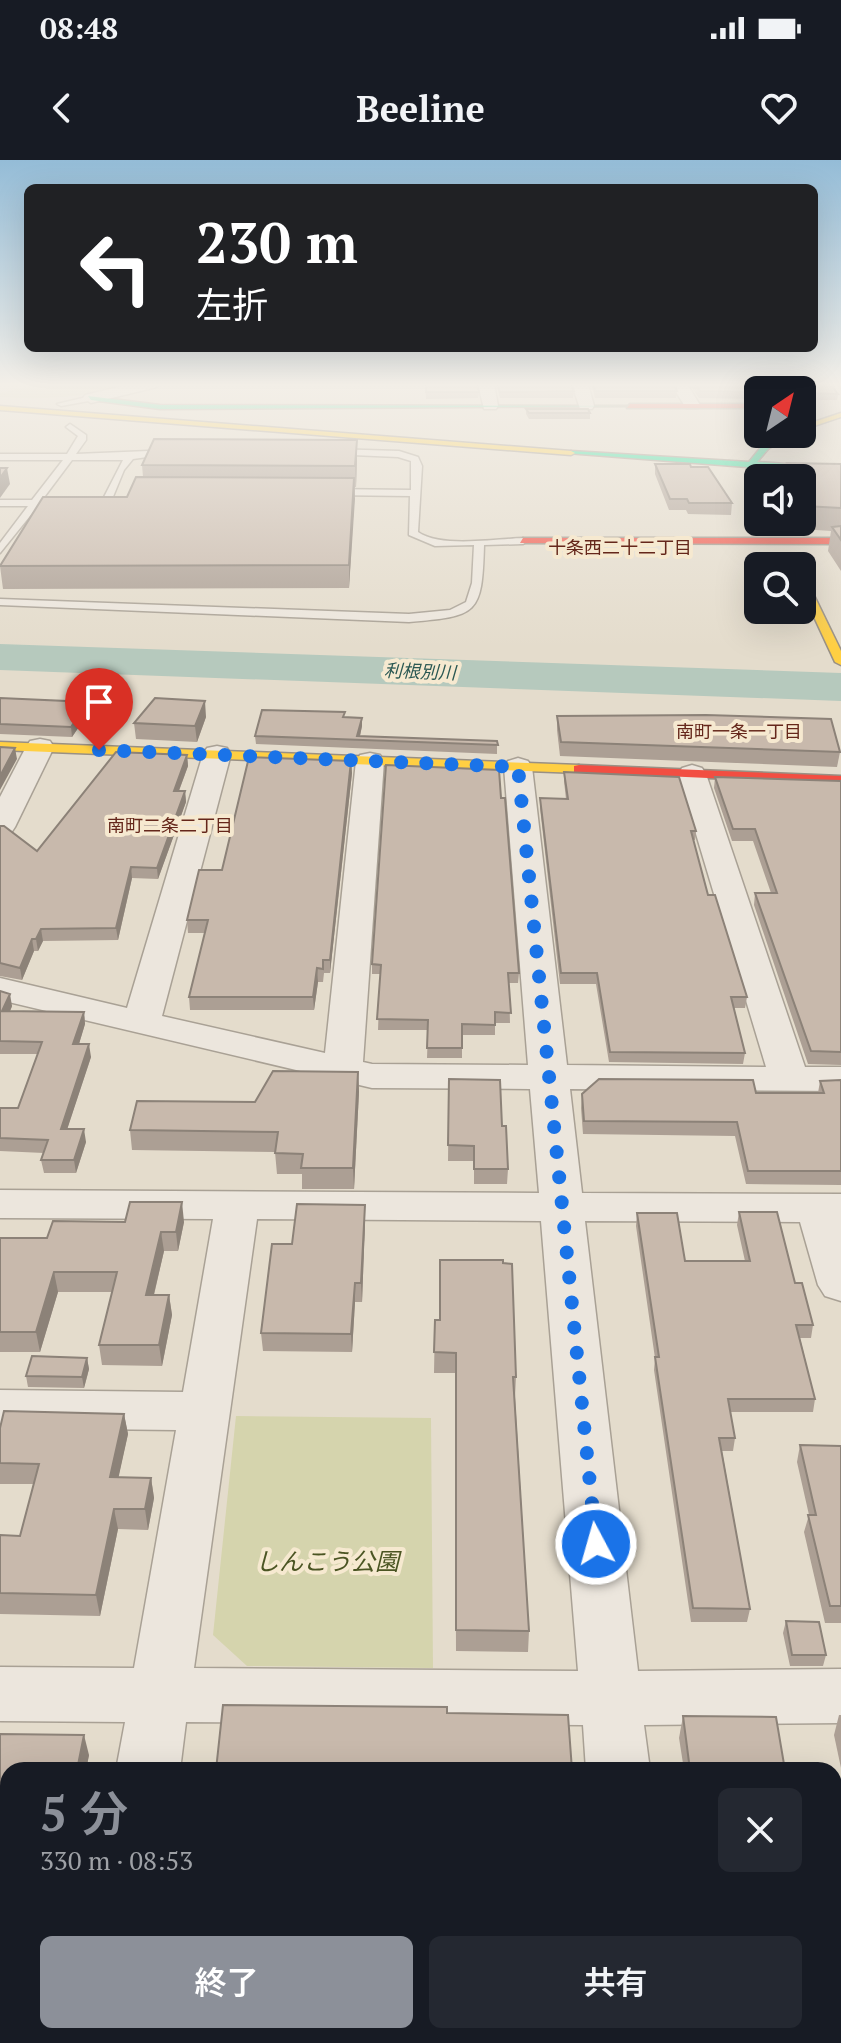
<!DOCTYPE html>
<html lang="ja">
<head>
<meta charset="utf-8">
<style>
  :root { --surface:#171b24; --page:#242831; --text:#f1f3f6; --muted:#9ea1a6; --accent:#8c9099 }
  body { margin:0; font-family:"PT Serif","Noto Sans JP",serif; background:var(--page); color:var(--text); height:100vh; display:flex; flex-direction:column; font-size:30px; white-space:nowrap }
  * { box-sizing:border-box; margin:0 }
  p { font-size:26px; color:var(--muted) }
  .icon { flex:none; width:44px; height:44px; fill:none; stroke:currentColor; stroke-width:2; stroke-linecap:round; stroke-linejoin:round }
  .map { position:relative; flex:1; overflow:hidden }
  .side { position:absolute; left:0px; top:1602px; width:842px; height:282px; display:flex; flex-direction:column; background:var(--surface); border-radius:24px 24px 0 0; box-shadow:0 8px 32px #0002 }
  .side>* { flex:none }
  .guide { position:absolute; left:24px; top:24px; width:794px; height:168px; border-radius:12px; box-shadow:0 8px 32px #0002; background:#202124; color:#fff; overflow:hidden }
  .needle { width:52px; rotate:35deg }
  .tools { position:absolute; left:744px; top:216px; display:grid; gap:16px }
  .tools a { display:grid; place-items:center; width:72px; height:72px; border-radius:12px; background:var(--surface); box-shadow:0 8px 32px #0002; font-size:40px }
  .pin { position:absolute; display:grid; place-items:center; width:68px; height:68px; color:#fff; margin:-82px -34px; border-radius:50% 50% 50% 0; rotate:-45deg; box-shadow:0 0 8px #0007 }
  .pin .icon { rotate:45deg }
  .me { position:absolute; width:88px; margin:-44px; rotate:354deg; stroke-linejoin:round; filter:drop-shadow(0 0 6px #0008) }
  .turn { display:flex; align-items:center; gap:28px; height:168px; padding:0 40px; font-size:36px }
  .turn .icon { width:104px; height:104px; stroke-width:2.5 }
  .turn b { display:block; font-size:56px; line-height:68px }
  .round { display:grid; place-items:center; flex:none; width:84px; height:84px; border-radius:12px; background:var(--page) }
  .headline { display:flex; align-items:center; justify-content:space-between; height:136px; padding:0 40px }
  h1 { font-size:48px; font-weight:600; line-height:60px; color:var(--accent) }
  .primary-button { display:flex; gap:16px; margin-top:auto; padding:16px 40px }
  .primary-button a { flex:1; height:92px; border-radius:12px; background:var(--accent); color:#fff; font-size:32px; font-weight:600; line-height:92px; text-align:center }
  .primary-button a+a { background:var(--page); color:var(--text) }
  .status { display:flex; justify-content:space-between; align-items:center; height:56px; padding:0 40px; background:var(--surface); direction:ltr }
  .status svg { height:22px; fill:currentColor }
  header { display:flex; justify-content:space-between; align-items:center; height:104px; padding:0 40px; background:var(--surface); font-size:36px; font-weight:600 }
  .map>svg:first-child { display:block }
  .green { fill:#d5d4ad }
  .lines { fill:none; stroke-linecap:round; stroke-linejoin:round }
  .river { fill:#b6c9bd; fill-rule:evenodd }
  .lane-casing { stroke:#a9a195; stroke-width:3 }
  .street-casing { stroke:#a9a195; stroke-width:3 }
  .fast-casing { stroke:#999084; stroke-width:3 }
  .slow-casing { stroke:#999084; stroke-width:3 }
  .jam-casing { stroke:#999084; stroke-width:3 }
  .lane { fill:#ece6dd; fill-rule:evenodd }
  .street { fill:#ece6dd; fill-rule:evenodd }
  .fast { fill:#16e098; fill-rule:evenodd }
  .slow { fill:#ffcf43; fill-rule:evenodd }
  .jam { fill:#f24e42; fill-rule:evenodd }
  .wall { fill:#ac9f94 }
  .shaded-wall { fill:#8c8278 }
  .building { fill:#c8b9ac; stroke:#8c8278; stroke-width:2 }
  .route { stroke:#1a73e8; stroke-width:14; stroke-dasharray:0 25.2 }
  .labels { text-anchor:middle; stroke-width:8; stroke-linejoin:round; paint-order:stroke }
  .far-neighbourhood-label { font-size:18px; fill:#65271b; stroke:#f6e9d0 }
  .far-water-label { font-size:18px; font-style:italic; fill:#2b5853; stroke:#f6e9d0 }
  .near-park-label { font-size:24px; font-style:italic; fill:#4b5523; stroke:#f6e9d0 }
</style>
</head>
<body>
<div class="status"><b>08:48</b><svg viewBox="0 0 49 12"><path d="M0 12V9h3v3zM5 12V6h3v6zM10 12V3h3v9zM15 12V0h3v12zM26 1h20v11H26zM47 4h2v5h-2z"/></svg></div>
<header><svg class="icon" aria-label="back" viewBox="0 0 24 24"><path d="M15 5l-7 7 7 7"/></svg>Beeline<svg class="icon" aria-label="heart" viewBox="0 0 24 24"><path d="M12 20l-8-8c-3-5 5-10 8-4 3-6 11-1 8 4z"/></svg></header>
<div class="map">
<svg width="841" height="1883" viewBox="0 0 841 1883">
  <rect width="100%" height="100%" fill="#e4dccc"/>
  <g class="green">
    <path d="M39 224H143C95 235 50 241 0 237V233Z"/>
    <path d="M236 1256 431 1258 433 1508 247 1506 213 1475Z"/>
  </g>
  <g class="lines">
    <path class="river" d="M0 484 841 513V541L0 510Z"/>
    <g class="lane-casing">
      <g id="lane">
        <path d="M91 236 94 240 61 246 57 244Z"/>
        <path d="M70 264 86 275V280L76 294 172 290 176 293 133 299 124 310 110 344 38 346 0 393V383L28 346H0V340H32L63 300H0V294H67L78 276 66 267ZM72 300H123L103 339 42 340Z"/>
        <path d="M332 289 399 291 418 297 422 306 418 372C440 388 495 379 523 378L528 381 523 384 484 385C482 455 478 456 409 462L0 445V439L409 454 450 450 466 442 472 423 474 385 435 386 409 375 410 336 329 335 324 332 329 329 411 330V301L398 297 329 294Z"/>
      </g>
    </g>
    <g class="street-casing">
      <g id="street">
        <path d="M131 224H160L157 227 91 243 83 238 85 235Z"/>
        <path d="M478 224H494L498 246 496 249H484Z"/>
        <path d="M572 224H588L594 246 592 249H580Z"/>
        <path d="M671 224H687L700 245 698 248H686Z"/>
        <path d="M40 579 50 581 54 587 15 667 11 673 0 676V637L26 587 30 581Z"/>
        <path d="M217 586 227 588 231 594 162 856 325 893 356 601 360 595 370 593 380 595 384 601 363 902 372 904 528 905 504 607 508 601 518 598 528 601 532 607 567 905 766 907 678 614 682 608 692 605 702 608 706 614 805 907H841V931L570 929 582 1033 841 1034V1141L825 1136 818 1125 800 1062 585 1061 638 1511 841 1509V1563L644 1565 650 1610H586L583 1565 186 1562 180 1610H116L125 1562 0 1561V1507L134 1508 176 1270 0 1268V1230L183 1232 213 1059 0 1058V1030L539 1033 530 929 372 928 0 840V818L127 848 203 594 207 588ZM257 1059 541 1061 578 1511 194 1508Z"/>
        <path d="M69 1876H141L140 1883H68Z"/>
        <rect x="606" y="1876" width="72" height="7"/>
      </g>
    </g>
    <g class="fast-casing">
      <g id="fast">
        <path d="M88 236 160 245 634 246 160 249 91 240Z"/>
        <path d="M781 274H791L768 289 757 302 841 308V312L755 307 758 348C747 339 744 320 747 307L567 293 571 291 749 302 762 286Z"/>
      </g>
    </g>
    <g class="slow-casing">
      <g id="slow">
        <path d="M0 246 571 291 575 293 571 295 0 250Z"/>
        <path d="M841 253V257L802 270V266Z"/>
        <path d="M802 418 807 421 841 491V505L835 502 802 431Z"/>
        <path d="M0 582 579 605 585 609 579 613 0 590Z"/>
      </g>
    </g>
    <g class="jam-casing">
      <g id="jam">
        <path d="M630 244H758V248H627Z"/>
        <path d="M523 378H841V384L520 383Z"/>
        <path d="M579 605 841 616V624L574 612V606Z"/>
      </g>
    </g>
    <use href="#lane" class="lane"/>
    <use href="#street" class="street"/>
    <use href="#fast" class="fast"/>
    <use href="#slow" class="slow"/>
    <use href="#jam" class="jam"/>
  </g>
  <g class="wall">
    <path d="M425 224 479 232 478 238 426 239Z"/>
    <path d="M496 224H571L574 231 573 238H500Z"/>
    <path d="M591 224H674L677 231 676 238H595Z"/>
    <path d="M689 224H772L774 226 787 224H841V226H832L838 234 837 240H802V230H758V239L699 238Z"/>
    <path d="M526 249 590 253V259H529L526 254Z"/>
    <path d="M357 300 356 327H355L349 428 3 429 0 406 127 337 143 317 142 305Z"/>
    <path d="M787 303 841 304V411L828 391 831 371 801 369 797 362H802V318H785Z"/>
    <path d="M655 304 691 307 732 343 731 355 688 354 686 350H669L655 314Z"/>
    <path d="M0 538 89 552 72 577 0 574Z"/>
    <path d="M557 556 840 592 837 607 560 596 557 570Z"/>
    <path d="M206 557 197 582 136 579 134 563Z"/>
    <path d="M345 557 362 566 360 576 497 581V594L256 584 255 576Z"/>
    <path d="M187 595 188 606 179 631H185L186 642 158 719 132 718 118 780 43 781 38 791H34L22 820 0 816V666L37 691Z"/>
    <path d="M351 601 352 613 330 813H324L323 822H318L314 850H190L189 837 205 773H188L187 760 222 710Z"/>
    <path d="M564 612 696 671 695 680H693L708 735 747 837 745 848H733L745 893 743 904 609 902 596 824H560L540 648V638L566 639 564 621Z"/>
    <path d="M715 617 841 621V905L808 904 754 745 755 733H771L753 681H732L714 628Z"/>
    <path d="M501 638 519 813 518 823H509L510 863H495V875H462V898H427L428 870H378L380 814H372V804Z"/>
    <path d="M0 831 12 846 10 851 84 852 85 864 79 884 91 897 67 969 86 982 76 1013H44L41 1000 44 993 0 991V948H18L38 894H0Z"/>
    <path d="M358 912 359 932 354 1029H302V1014H277L275 992 132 990 130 970 255 942Z"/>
    <path d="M449 919 502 966 508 1009 507 1024H474V1001H448Z"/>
    <path d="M841 920V1025L746 1024 735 976 583 974 581 948 582 934 818 933 820 921Z"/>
    <path d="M739 1052 795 1123 813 1165 811 1178H800L815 1239 813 1252H730L735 1278 733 1291H722L750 1449 747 1462H691L654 1210 655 1198 636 1066 637 1053 685 1101H745L737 1065Z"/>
    <path d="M125 1062H184L178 1091H164L154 1135H169L172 1155 162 1206 102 1205 99 1185 112 1132H58L40 1192H0V1078H47Z"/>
    <path d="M365 1063 362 1142H355L352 1192 263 1191 261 1173Z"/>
    <path d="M435 1160 516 1217 515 1237 529 1471 528 1492 456 1491 455 1213H434Z"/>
    <path d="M87 1198 89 1209 84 1228 28 1227 26 1216Z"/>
    <path d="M124 1254 128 1274 118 1318H151L154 1338 148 1370 118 1369 100 1456 0 1454V1375L20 1376 34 1324H0V1268Z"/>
    <path d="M800 1285 841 1286V1463H825L804 1372 809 1355 797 1302Z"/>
    <path d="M786 1461 826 1495 823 1506H790L783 1473Z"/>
    <path d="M447 1553 572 1610H216Z"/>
    <path d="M839 1555H841V1608L834 1575Z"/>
    <path d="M683 1556 785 1610H684L679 1578Z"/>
    <path d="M0 1574 89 1595 86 1610H8V1683H0Z"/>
    <rect x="834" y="1632" width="7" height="113"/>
    <rect x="0" y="1721" width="8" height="125"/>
    <path d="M684 1876H834L841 1883H685Z"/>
  </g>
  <g class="shaded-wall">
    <path d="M357 280V300L356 327 355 306Z"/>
    <path d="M7 308 10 324 0 338V318Z"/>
    <path d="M354 318 355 339 349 428V405Z"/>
    <path d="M205 541 206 557 197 582 195 566Z"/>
    <path d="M88 542 89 552 72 577 71 567Z"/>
    <path d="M362 558V566L359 580 357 576Z"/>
    <path d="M15 588 17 599 0 630V616Z"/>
    <path d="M187 595 188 606 175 641 174 631Z"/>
    <path d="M351 601 352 613 330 813V800Z"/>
    <path d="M185 631 186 642 158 719 157 708Z"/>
    <path d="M131 707 132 718 118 780 116 768Z"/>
    <path d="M41 769 43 781 38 791 36 779Z"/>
    <path d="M32 779 34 791 22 820 20 808Z"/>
    <path d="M317 808 318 822 314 850 313 837Z"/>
    <path d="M10 834 12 846 5 864 2 851Z"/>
    <path d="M84 852 85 864 75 897 73 884Z"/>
    <path d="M89 884 91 897 63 982 61 969Z"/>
    <path d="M358 912 359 932 354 1029 353 1008Z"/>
    <path d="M84 969 86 982 76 1013 74 1000Z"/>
    <path d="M182 1042 184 1062 178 1091 176 1072Z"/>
    <path d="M365 1045V1063L362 1142 361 1123Z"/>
    <path d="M161 1072 164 1091 149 1155 146 1135Z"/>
    <path d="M54 1112 58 1132 40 1192 36 1172Z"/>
    <path d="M355 1123V1142L352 1192 351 1174Z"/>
    <path d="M169 1135 172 1155 162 1206 159 1185Z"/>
    <path d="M87 1198 89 1209 84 1228 82 1217Z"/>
    <path d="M124 1254 128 1274 114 1338 110 1317Z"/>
    <path d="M151 1318 154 1338 148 1370 145 1349Z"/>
    <path d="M114 1349 118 1369 100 1456 96 1435Z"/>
    <path d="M84 1575 89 1595 86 1610H77Z"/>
  </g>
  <g class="building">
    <path d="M426 224H477L479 232H426Z"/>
    <path d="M498 224H571L574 231 500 232Z"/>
    <path d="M593 224H674L677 231H595Z"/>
    <path d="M695 224H772L774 226 790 224H830L838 234 802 233V230H758V232L700 231Z"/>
    <path d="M526 249H588L590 253H529Z"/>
    <path d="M154 279 357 280 355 306 142 305Z"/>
    <path d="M787 303 841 304V348L804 346 802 343V318H786L785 316H795Z"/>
    <path d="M655 304H690L691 307H708L732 343H689L687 339H670Z"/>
    <path d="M0 308H7L0 318Z"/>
    <path d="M136 317 354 318 349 405 0 406 43 337H127Z"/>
    <path d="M841 366V380L832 367Z"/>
    <path d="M0 538 88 542 71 567 0 564Z"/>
    <path d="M155 538 205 541 195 566 134 563Z"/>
    <path d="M262 550 345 552 343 557 362 558 357 576 497 581 498 585 255 576Z"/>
    <path d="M706 555 831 559 840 592 561 582 557 556Z"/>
    <path d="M0 587 15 588 0 616Z"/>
    <path d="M116 592 187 595 174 631H185L157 708 131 707 116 768 41 769 36 779H32L20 808 0 803V666H4L37 691Z"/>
    <path d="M249 597 351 601 330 800H323V809L317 808 313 837H189L208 760H187L199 710H222Z"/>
    <path d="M386 605 499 610 501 638H505L519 813H508L511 853 495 852V865L462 864V888H427L428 860 377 859 381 805 372 804Z"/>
    <path d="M564 612 679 617 696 671H691L708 735H715L747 837H731L745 893 610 892 597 813H561L540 638 568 639Z"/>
    <path d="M715 617 841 621V892L811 891 755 733H777L755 669H733Z"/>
    <path d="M0 831 10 834 2 851 84 852 73 884H89L61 969H84L74 1000H41L48 980 0 978V948H18L42 882 0 881Z"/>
    <path d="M273 911 358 912 353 1008H301L303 994 275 993 278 972 130 970 137 941 255 942Z"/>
    <path d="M449 919 500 920 502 966H506L508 1009H474V986L448 985Z"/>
    <path d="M599 919 753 920 756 933H824L820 921 841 920V1011H748L737 962 584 961 582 934Z"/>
    <path d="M130 1042H182L176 1072H161L146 1135H169L159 1185H99L117 1112H54L36 1172H0V1078H47L53 1061 125 1062Z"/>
    <path d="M297 1044 365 1045 361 1123H355L351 1174 261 1173 272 1084H292Z"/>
    <path d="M739 1052H777L795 1123H802L813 1165H796L815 1239H728L735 1278H719L750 1449 693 1448 655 1197H659L637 1053H677L685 1101H750Z"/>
    <path d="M440 1100H503V1103L512 1104 516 1217H513L529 1471 456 1470V1193L434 1192 435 1160H440Z"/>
    <path d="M32 1196 87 1198 82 1217 26 1216Z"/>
    <path d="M4 1251 124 1254 110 1317 151 1318 145 1349H114L96 1435 0 1433V1375L20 1376 39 1304 0 1303V1268Z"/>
    <path d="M800 1285 841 1286V1446H830L808 1355H816Z"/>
    <path d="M786 1461 819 1462 826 1495H792Z"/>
    <path d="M223 1545 447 1547V1553L568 1555 572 1610H459V1605L355 1603V1610H216Z"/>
    <path d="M683 1556 776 1557 785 1610H690Z"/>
    <path d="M0 1574 84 1575 77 1610H8V1663H0Z"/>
    <rect x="834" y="1632" width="7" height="94"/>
    <rect x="0" y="1721" width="8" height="104"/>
    <path d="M834 1848 841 1883H757L756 1876H834Z"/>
    <rect x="409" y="1876" width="117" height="7"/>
    <path d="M247 1881 339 1882 247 1883Z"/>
  </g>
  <linearGradient id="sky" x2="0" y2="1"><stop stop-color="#94bcd7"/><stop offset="0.46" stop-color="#f3efe8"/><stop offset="1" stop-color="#f3efe8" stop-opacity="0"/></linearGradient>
  <rect width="841" height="488" fill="url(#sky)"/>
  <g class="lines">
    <path class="route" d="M99 590 518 607 596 1384"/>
  </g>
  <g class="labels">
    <g class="far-neighbourhood-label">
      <text x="620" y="394">十条西二十二丁目</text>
      <text x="739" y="578">南町一条一丁目</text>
      <text x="170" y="672">南町二条二丁目</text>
    </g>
    <g class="far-water-label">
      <text transform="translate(420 512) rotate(2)" y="6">利根別川</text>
    </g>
    <g class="near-park-label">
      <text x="327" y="1410">しんこう公園</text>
    </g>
  </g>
</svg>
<div class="tools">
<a><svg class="needle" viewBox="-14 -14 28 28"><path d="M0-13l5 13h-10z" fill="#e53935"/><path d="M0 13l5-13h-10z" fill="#9ea1a6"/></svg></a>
<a><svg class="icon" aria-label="sound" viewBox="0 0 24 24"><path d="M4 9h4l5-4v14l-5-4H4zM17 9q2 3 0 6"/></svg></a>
<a><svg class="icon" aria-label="search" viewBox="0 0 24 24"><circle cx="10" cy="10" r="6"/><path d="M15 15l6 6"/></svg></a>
</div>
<div class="pin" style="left:99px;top:590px;background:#d93025"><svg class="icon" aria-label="arrive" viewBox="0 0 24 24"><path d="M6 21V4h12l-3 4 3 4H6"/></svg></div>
<svg class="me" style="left:596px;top:1384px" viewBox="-20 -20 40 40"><circle r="17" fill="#1a73e8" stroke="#fff" stroke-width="3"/><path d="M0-11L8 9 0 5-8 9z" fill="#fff"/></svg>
<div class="guide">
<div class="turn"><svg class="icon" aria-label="left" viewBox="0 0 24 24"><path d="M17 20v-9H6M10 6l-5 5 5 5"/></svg><div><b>230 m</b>左折</div></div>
</div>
<section class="side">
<div class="headline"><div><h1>5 分</h1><p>330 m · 08:53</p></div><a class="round"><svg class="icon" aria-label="close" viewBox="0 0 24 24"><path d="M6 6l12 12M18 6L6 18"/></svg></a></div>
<div class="primary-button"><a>終了</a><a>共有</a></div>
</section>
</div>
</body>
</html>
